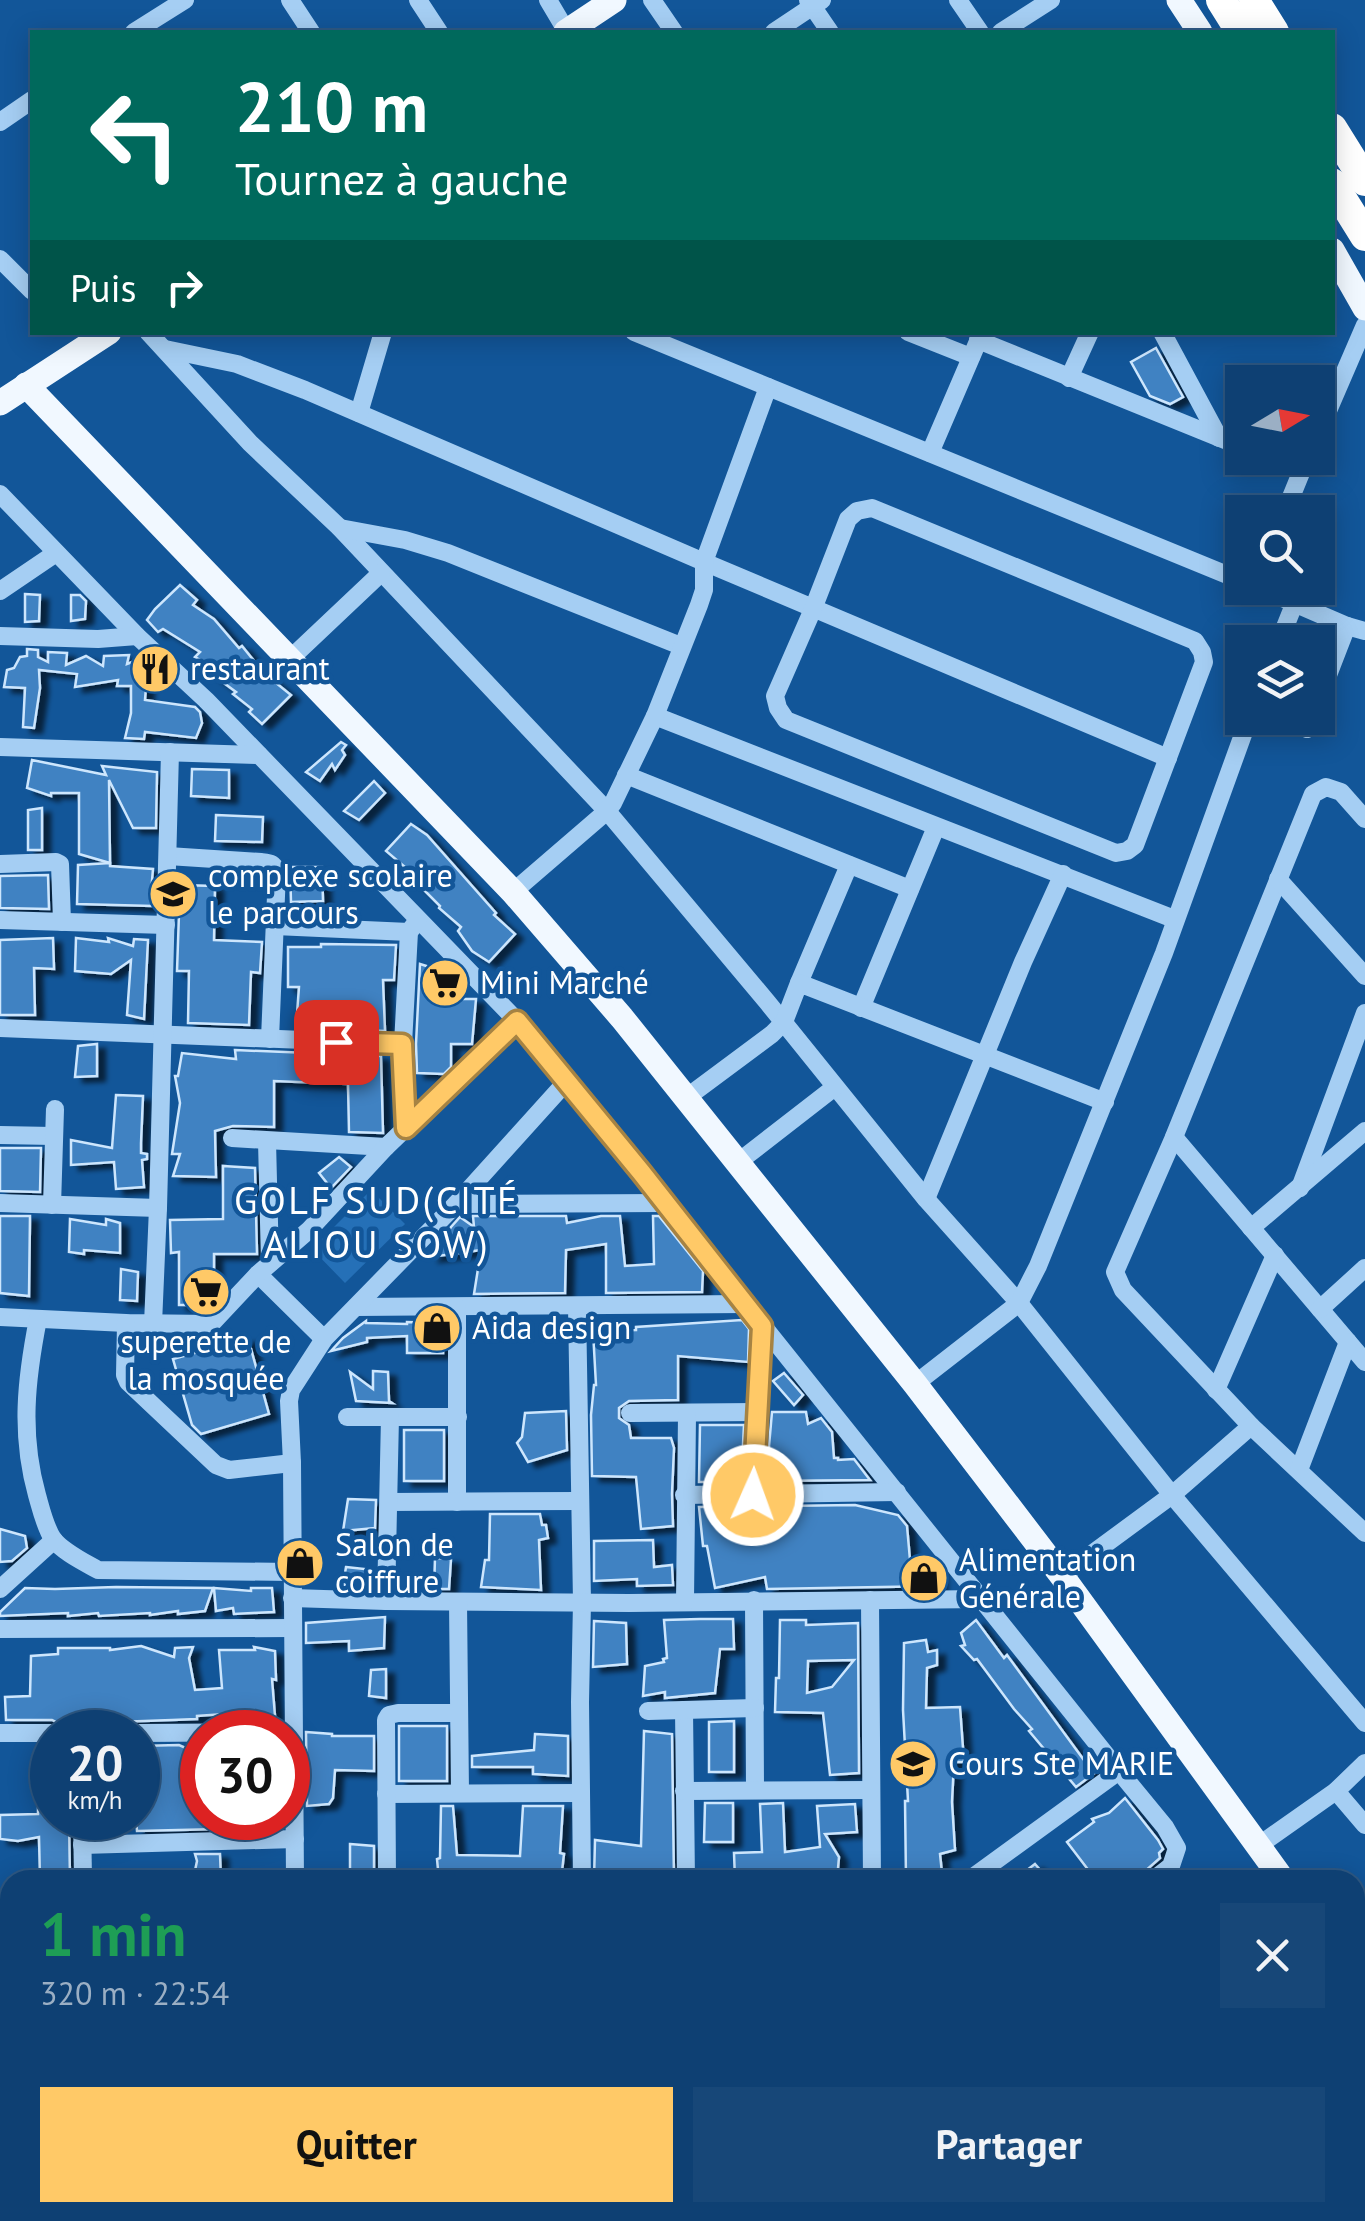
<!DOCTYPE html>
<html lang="fr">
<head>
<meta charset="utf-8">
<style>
  :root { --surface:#0e4073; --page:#174778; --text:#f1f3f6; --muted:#9bafc4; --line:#2e5985; --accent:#ffc967 }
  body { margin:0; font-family:"PT Sans",sans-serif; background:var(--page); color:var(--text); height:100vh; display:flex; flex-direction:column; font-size:38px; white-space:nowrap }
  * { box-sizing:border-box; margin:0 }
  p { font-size:32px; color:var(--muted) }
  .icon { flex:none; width:55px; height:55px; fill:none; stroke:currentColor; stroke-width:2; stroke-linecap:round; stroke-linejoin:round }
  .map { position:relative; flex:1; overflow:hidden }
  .details { position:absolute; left:0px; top:1870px; width:1365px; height:352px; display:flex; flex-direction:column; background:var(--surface); border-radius:30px 30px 0 0; box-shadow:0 5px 25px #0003,0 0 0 2px var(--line) }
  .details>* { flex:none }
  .guide { position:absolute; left:30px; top:30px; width:1305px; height:305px; border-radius:0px; box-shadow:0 5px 25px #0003,0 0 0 2px var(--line); background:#00695c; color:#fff; overflow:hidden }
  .needle { width:65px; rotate:80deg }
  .tools { position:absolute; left:1225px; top:365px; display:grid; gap:20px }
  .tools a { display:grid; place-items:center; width:110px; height:110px; border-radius:0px; background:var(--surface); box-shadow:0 5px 25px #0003,0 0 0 2px var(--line); font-size:50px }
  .speed { position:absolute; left:30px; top:1710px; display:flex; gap:20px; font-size:50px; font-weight:700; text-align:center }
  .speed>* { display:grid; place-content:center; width:130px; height:130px; border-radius:50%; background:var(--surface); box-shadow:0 5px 25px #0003,0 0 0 2px var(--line); line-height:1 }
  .speed small { font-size:25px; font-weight:400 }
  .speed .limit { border:15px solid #d22; background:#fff; color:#111 }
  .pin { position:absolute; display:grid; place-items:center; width:85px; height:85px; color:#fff; margin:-42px; border-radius:20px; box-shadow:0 5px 15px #0006 }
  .me { position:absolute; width:110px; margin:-55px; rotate:2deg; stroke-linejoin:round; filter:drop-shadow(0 0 8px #0008) }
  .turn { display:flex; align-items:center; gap:35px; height:210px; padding:0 40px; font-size:45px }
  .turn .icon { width:130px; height:130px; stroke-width:2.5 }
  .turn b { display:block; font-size:70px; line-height:85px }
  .then { display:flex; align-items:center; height:95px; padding:0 40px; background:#0003; gap:20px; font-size:38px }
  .round { display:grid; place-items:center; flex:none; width:105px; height:105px; border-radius:0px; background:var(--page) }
  .head { display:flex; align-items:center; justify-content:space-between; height:170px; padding:0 40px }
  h1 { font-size:60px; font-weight:800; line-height:75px; color:#1e9e55 }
  .button { display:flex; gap:20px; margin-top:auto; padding:20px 40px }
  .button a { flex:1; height:115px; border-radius:0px; background:var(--accent); color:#111; font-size:40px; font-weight:800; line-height:115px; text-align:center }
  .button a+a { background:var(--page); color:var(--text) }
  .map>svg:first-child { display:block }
  .green { fill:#2570b7 }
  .building { fill:#3f82c2; stroke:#cde6fd; stroke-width:2.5; fill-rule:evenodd; filter:url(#shadow) }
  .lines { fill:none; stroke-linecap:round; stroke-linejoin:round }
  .minor { stroke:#a5cef3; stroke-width:18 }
  .major { stroke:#f1f8ff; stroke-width:25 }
  .highway { stroke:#fff; stroke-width:30 }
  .route-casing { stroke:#a68343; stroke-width:25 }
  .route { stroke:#ffc967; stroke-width:18 }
  .labels { text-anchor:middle; stroke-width:9; stroke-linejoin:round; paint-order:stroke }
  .poi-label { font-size:32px; fill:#fff; stroke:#125699; text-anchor:start }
  .quarter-label { font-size:38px; letter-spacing:2.5px; fill:#fff; stroke:#125699 }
</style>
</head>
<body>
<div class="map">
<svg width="1365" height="2221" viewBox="0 0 1365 2221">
  <defs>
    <filter id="shadow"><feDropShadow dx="8" dy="5" stdDeviation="2.5" flood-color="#0009"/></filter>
  </defs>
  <rect width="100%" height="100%" fill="#125699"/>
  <path class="green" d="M371 1190 405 1224 345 1283 312 1249Z"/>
  <g class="building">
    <path d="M1156 348 1183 397 1170 404 1150 396 1131 362Z"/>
    <path d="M180 585 197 600 193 605 214 619 239 648 242 646 259 667 260 666 270 678 291 695 262 724 249 712 252 709 233 694 236 692 213 675 218 670 195 657 200 652 163 629 158 632 147 620 155 609Z"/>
    <path d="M25 594 40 595 39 621 25 622Z"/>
    <path d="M71 595H80L86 601 85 619 71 621Z"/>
    <path d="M27 649 38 650V657L48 662V652L67 653 66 665 86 656 103 666 104 656 129 655 127 664 143 658 148 663 145 700 195 707 200 712 202 723 196 738 145 732 144 739 125 738 131 713V686H117L118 680 75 687 77 674 39 670 40 688 34 728 23 727 25 688 4 687 7 670 14 668 20 657 27 656Z"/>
    <path d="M341 742 346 745 342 750 345 755 335 770 332 764 320 781 306 772Z"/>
    <path d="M32 760 106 775 102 766 157 772 156 828H133L109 780 110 863 79 854V793H51V796L27 788Z"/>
    <path d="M192 769 229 770V798L191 796Z"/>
    <path d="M374 781 385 793 359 820 344 811Z"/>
    <path d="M42 808V850H28V810Z"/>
    <path d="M216 815 263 817 262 842 215 841Z"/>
    <path d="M411 824 427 835 496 913 494 915 515 934 489 962 472 951 458 931 461 927 439 908 440 906 403 869 405 867 386 851Z"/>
    <path d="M110 863V866L153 869 151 892H154L153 906 77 904 78 865Z"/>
    <path d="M290 867H322L323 901 291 902Z"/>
    <path d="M48 875 49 909 0 908V876Z"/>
    <path d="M180 885 215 886 214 940 262 942 260 973 251 972 249 1025 188 1023 189 971H177Z"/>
    <path d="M53 938 54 969 34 968 35 1015H0V940Z"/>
    <path d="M76 938 109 942 108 938 133 946 134 939 148 940 144 1019 127 1015 131 960 111 974 75 971Z"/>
    <path d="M321 944 396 945 394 980H383L385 1031 296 1027 299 987H288V947H321Z"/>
    <path d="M420 964 455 975 454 999H476L472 1044H451V1067L444 1074 417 1073 416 1044Z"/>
    <path d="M97 1044V1076L75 1077 78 1046Z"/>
    <path d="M235 1050 381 1056 383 1133 349 1132 348 1084 274 1081V1127L233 1126 215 1131 216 1177 173 1176 180 1154H172L180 1103 175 1076H178L182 1053 236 1059Z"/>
    <path d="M116 1095 143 1096 141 1143V1153L147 1154V1159L142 1160 144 1187 116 1189 114 1162 71 1165V1140L112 1148Z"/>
    <path d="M0 1148H41L40 1192 0 1191Z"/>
    <path d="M339 1157 351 1167 331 1188 319 1173Z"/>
    <path d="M223 1166 255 1168 257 1254H214V1303L212 1305H179V1252L171 1253 170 1220 223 1219Z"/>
    <path d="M0 1216H30L29 1296 0 1293Z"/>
    <path d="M473 1216H566L567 1223 601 1216H620L625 1266 654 1264 653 1216H659L703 1271 702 1292 606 1293V1244L566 1250 565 1293 474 1294 481 1250 431 1257 451 1227 460 1217 474 1227Z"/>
    <path d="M70 1219 106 1225V1219L120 1223V1253L84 1250V1254L69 1252Z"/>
    <path d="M121 1269 138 1272 137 1301 120 1300Z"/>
    <path d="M742 1320 749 1329 748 1362 678 1356V1400L629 1401 619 1408V1418L629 1425 631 1438H671L674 1448 672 1494 673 1526 641 1529 636 1477 592 1476 591 1415 594 1385H596L593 1331 636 1330V1327Z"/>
    <path d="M366 1321V1323L407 1324V1322L443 1323V1353H407V1336L367 1338V1342L331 1351 343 1338Z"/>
    <path d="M248 1338 269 1414 201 1434 192 1425 173 1359Z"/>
    <path d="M373 1371 388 1372 389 1401 392 1403 356 1401 350 1372 373 1389Z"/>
    <path d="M784 1373 803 1395 794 1405 773 1381Z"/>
    <path d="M566 1411 567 1450 528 1462 517 1443 522 1437 525 1413Z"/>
    <path d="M772 1412H806L808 1424 821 1418 832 1432 834 1458H838V1460L854 1459 870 1480 766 1481Z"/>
    <path d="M700 1425H744L741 1482H699Z"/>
    <rect x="404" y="1430" width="40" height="51"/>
    <path d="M348 1499 376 1500 375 1528 343 1531Z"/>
    <path d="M855 1505 898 1515 907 1526 910 1560 932 1558 938 1565 939 1586 767 1589 765 1577 715 1588 707 1546H703L699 1507Z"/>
    <path d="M490 1514H540L542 1525H546L548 1538 539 1540 541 1590 481 1587 485 1560H489Z"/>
    <path d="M0 1529 25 1536 27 1548 12 1561 0 1562Z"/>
    <path d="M653 1540 654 1567 672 1565 673 1585 637 1586V1579L594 1581V1541Z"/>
    <path d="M435 1558 451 1559 449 1589H434Z"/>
    <path d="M346 1567 374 1570V1583L343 1585Z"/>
    <path d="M116 1587 213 1588 205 1611 178 1614V1611L150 1615V1613L99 1616 98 1613 68 1616V1613L0 1616V1612L25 1588 55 1589Z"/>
    <path d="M214 1588 251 1591V1588H272L274 1612 234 1614 233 1608 216 1611Z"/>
    <path d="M385 1617 384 1648 349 1651V1641L306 1643V1623Z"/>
    <path d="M700 1619H733L734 1649H720L715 1693 665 1698V1692L643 1696 645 1666 664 1662 663 1659 667 1658 664 1620Z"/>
    <path d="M780 1620H806V1625L858 1623 859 1773 830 1775 823 1713 775 1712 776 1678H779ZM854 1660 832 1687 807 1693 808 1661Z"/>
    <path d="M976 1620 1004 1658 1007 1655 1089 1767 1092 1766 1096 1772 1076 1787 1029 1731 1032 1729 1014 1709 977 1659 974 1660 961 1646 965 1645 961 1633Z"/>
    <path d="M594 1621 626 1623 627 1664 593 1667Z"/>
    <path d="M926 1640 928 1652 937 1650V1665L927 1668 926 1708 960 1707 964 1762H954L952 1802 955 1850 940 1854 942 1873 930 1876 931 1880H906L905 1801H908L903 1710 904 1643Z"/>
    <path d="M141 1646 174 1657 175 1648 193 1647 189 1658 195 1690 222 1688 219 1650H255L254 1647 275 1651 276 1680 272 1679 275 1716 251 1718V1715L224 1716V1714L197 1716V1719L172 1720 60 1724 52 1720H6L5 1697 30 1696 31 1656 58 1654V1648H110V1650Z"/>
    <path d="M386 1669V1698L369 1696 371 1670Z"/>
    <path d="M734 1721V1772H709V1722Z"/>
    <rect x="399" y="1726" width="48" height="55"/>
    <path d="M644 1731 672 1734 674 1880H594L595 1840 641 1846Z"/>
    <path d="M306 1732 332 1734V1736H374V1771L335 1770 333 1798 329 1804 307 1806Z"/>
    <path d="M535 1734 568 1736V1776L533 1774V1767H472V1756L534 1750Z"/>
    <path d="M138 1746 179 1745 202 1755V1781H197L199 1818H219L220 1829 137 1831 136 1818 138 1798H139Z"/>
    <path d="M38 1767H52V1818H69L70 1880H40L39 1837 18 1841 0 1839V1815L38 1814Z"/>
    <path d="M1125 1798 1158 1840 1163 1849 1159 1853 1160 1858 1135 1880H1096L1067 1842 1094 1822 1092 1819 1109 1813Z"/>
    <path d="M705 1803H733V1842H704Z"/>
    <path d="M783 1803 785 1852 820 1847 817 1806 855 1804 857 1832 825 1834 839 1857 837 1880H735L734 1853 762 1852 760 1804Z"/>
    <path d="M441 1806H453L457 1855 520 1856 523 1806H563L560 1853 564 1854 561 1880H439L437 1859 440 1858Z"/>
    <path d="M350 1844 374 1846V1880H350Z"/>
    <path d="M195 1854H220L221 1880H193L197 1861Z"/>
    <path d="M1035 1864 1049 1880H1014Z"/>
  </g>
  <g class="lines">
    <g class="minor">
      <path d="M290 0 311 32"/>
      <path d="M418 0 439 32"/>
      <path d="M548 0 567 32"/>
      <path d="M652 0 674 32"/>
      <path d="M808 0 830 32"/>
      <path d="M958 0 980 32"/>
      <path d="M134 32 185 0"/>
      <path d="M774 32 822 0"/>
      <path d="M1001 32 1051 0"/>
      <path d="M0 122 32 100"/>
      <path d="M0 259 32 291"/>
      <path d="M148 332 250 443 340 528 607 811 768 1003 926 1199 1019 1303 1172 1495 1365 1723"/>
      <path d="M634 332 1242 581"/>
      <path d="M908 332 971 357"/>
      <path d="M1162 332 1219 438"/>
      <path d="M978 340 1242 447"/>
      <path d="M165 349 237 364 305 390 704 562 1168 758"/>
      <path d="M1069 378 1090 332"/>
      <path d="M359 413 383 332"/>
      <path d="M1318 434 1365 325"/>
      <path d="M930 453 982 332"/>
      <path d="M1270 458 1302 470"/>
      <path d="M0 494 137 636 206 700 517 1021 567 1081 1119 1771 1165 1827 1177 1848 1171 1866 1153 1880"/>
      <path d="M872 508 1195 641 1202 652 1204 662 1135 845 1127 851 1116 853 786 720 778 708 775 696 813 609 848 519 857 511Z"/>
      <path d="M1285 512 1307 458"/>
      <path d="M340 528 405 540 448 553 681 646"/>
      <path d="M1259 588 1347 626 1365 631"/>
      <path d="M0 591 56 553"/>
      <path d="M0 636 98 639 137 636"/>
      <path d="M1279 642 1295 602"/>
      <path d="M290 659 381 573"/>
      <path d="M1318 701 1347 626"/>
      <path d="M655 716 1174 919"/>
      <path d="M1307 729 1311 718"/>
      <path d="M0 747 259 755"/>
      <path d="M626 775 910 889"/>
      <path d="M1365 819 1341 792 1326 787 1313 794 1174 1137 1115 1272 1123 1290 1251 1426 1365 1533"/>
      <path d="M168 856 261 862C270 863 274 863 277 872L270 1039"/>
      <path d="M0 864 56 862 60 864 62 922"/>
      <path d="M1278 879 1365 976"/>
      <path d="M513 892 607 811 613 803 655 716 699 605 704 590V562L768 387"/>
      <path d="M0 920 166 925"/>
      <path d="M275 926 409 932"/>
      <path d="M799 983 849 865"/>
      <path d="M861 1008 936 827"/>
      <path d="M0 1028 403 1044"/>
      <path d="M686 1098 772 1034 784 1022 799 983 1105 1102"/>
      <path d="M406 1127 403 1044 409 932 418 920"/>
      <path d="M0 1135 53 1136"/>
      <path d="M1174 1137 1365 1362"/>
      <path d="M232 1138 386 1147"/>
      <path d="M267 1141 270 1263"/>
      <path d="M737 1163 835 1087"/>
      <path d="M1300 1188 1365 1013"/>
      <path d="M926 1199 1023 962 1063 874"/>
      <path d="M0 1203 158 1208"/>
      <path d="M456 1204 666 1203"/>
      <path d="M52 1205 55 1109"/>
      <path d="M1251 1228 1365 1131"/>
      <path d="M258 1274 324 1339"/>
      <path d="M577 1306 582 1602 580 1702 582 1880"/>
      <path d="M356 1307 746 1304"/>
      <path d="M457 1308V1502"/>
      <path d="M1320 1309 1365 1268"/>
      <path d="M0 1317 126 1323 211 1324 258 1274 309 1230 386 1147 517 1021"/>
      <path d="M38 1319C26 1380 20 1434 37 1495 41 1509 45 1527 53 1539 63 1552 84 1562 98 1570L292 1572"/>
      <path d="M126 1323 125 1375 128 1382 216 1465 229 1470 292 1463"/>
      <path d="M153 1324 158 1208 170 752"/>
      <path d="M915 1384 1019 1303 1038 1266 1164 953 1249 718"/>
      <path d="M1216 1390 1275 1255"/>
      <path d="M630 1413 757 1412"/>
      <path d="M347 1417H458"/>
      <path d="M1299 1470 1348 1342"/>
      <path d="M684 1495 897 1492"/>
      <path d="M753 1495 762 1326"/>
      <path d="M389 1502 579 1501"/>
      <path d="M1062 1576 1172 1495 1251 1426"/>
      <path d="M0 1589 54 1540"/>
      <path d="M292 1598 386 1601 629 1603 982 1599"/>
      <path d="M754 1600 755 1788"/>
      <path d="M870 1600 872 1880"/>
      <path d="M386 1601 390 1417"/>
      <path d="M458 1602 460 1793"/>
      <path d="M685 1602 687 1414"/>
      <path d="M0 1629 292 1628"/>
      <path d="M684 1710 686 1880"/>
      <path d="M648 1711 755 1708"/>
      <path d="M0 1733H52"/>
      <path d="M138 1733 293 1732"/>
      <path d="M684 1791 871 1790"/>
      <path d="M1336 1791 1365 1825"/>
      <path d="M386 1794 581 1793"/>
      <path d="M82 1818 83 1880"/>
      <path d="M82 1845 295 1839"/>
      <path d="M1258 1846 1336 1791 1365 1763"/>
      <path d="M295 1880 292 1463 289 1401 291 1390 324 1339 456 1204 567 1081"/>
      <path d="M387 1880 386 1720 389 1715 398 1713H459"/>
      <path d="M969 1880 1119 1771"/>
      <path d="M2 1901 9 2198"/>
      <path d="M1355 1925 1365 1917"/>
      <path d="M321 2212V2221"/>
      <path d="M457 2212V2221"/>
      <path d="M155 2221 168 2212"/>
      <path d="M593 2221V2212"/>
    </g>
    <g class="major">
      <path d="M1179 0 1200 32"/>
      <path d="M566 32 614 0"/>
      <path d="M1332 250 1365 308"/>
      <path d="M26 385 513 892 622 1018 915 1384 1062 1576 1283 1880"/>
      <path d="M0 403 109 332"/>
      <path d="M1355 1981 1365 1995"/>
    </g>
    <g class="highway">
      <path d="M1221 0 1241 32"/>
      <path d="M1254 0 1274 32"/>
      <path d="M1332 128 1365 181"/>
      <path d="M1332 183 1365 236"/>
    </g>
  </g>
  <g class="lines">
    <g class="route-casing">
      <path id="route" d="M336 1042 402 1044 406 1128 517 1021 641 1172 762 1326 753 1495"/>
    </g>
    <use href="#route" class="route"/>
  </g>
  <defs>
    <g id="restaurant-disc" transform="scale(2.5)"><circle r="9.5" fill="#ffc967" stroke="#125699"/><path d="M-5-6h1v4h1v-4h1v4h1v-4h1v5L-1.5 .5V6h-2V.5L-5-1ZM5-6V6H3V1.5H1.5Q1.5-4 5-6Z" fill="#111"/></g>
    <g id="school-disc" transform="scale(2.5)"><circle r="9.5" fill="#ffc967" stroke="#125699"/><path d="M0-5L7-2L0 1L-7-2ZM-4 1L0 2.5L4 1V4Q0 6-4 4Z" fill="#111"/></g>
    <g id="supermarket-disc" transform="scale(2.5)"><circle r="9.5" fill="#ffc967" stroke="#125699"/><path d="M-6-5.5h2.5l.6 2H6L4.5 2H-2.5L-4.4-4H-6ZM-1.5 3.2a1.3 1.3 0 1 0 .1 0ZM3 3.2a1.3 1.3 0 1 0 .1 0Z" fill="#111"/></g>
    <g id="shop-disc" transform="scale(2.5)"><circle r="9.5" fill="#ffc967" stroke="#125699"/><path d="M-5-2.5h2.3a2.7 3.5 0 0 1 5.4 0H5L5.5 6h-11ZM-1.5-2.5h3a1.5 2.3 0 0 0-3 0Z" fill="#111"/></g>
  </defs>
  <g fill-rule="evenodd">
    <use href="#restaurant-disc" x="155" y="669"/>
    <use href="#school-disc" x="173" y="894"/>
    <use href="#supermarket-disc" x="445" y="983"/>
    <use href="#supermarket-disc" x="206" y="1292"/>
    <use href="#shop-disc" x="437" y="1328"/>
    <use href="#shop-disc" x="300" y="1563"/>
    <use href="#shop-disc" x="924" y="1578"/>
    <use href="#school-disc" x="913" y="1764"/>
  </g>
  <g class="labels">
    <g class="poi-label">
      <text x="190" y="680">restaurant</text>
      <text x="208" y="887">complexe scolaire<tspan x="208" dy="37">le parcours</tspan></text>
      <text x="480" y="994">Mini Marché</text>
      <text x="472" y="1339">Aida design</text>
      <text x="206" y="1353" text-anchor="middle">superette de<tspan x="206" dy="37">la mosquée</tspan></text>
      <text x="335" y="1556">Salon de<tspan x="335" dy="37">coiffure</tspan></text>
      <text x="959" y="1571">Alimentation<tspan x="959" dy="37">Générale</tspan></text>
      <text x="948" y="1775">Cours Ste MARIE</text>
    </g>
    <g class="quarter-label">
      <text x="377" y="1214">GOLF SUD(CITÉ<tspan x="377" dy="44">ALIOU SOW)</tspan></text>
    </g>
  </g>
</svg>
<div class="tools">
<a><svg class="needle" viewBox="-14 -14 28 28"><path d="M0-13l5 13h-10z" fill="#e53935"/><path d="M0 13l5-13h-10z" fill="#9bafc4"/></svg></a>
<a><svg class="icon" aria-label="search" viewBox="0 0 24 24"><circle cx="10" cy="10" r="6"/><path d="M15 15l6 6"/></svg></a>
<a><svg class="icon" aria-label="layers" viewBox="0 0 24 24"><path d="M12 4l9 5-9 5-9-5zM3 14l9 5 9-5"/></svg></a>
</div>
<div class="speed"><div>20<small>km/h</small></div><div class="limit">30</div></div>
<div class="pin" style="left:336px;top:1042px;background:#d93025"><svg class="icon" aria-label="arrive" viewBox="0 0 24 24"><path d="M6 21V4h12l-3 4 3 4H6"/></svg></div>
<svg class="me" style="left:753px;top:1495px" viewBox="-20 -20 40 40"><circle r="17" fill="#ffc967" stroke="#fff" stroke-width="3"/><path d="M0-11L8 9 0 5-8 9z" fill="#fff"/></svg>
<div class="guide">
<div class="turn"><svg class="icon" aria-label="left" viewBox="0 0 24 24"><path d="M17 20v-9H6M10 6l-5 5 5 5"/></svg><div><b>210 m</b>Tournez à gauche</div></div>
<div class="then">Puis<svg class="icon" aria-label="right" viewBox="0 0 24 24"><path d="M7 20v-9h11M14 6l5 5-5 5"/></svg></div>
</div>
<section class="details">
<div class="head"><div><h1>1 min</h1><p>320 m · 22:54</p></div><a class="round"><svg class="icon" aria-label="close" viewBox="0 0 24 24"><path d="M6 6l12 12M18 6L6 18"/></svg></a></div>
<div class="button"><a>Quitter</a><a>Partager</a></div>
</section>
</div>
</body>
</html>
